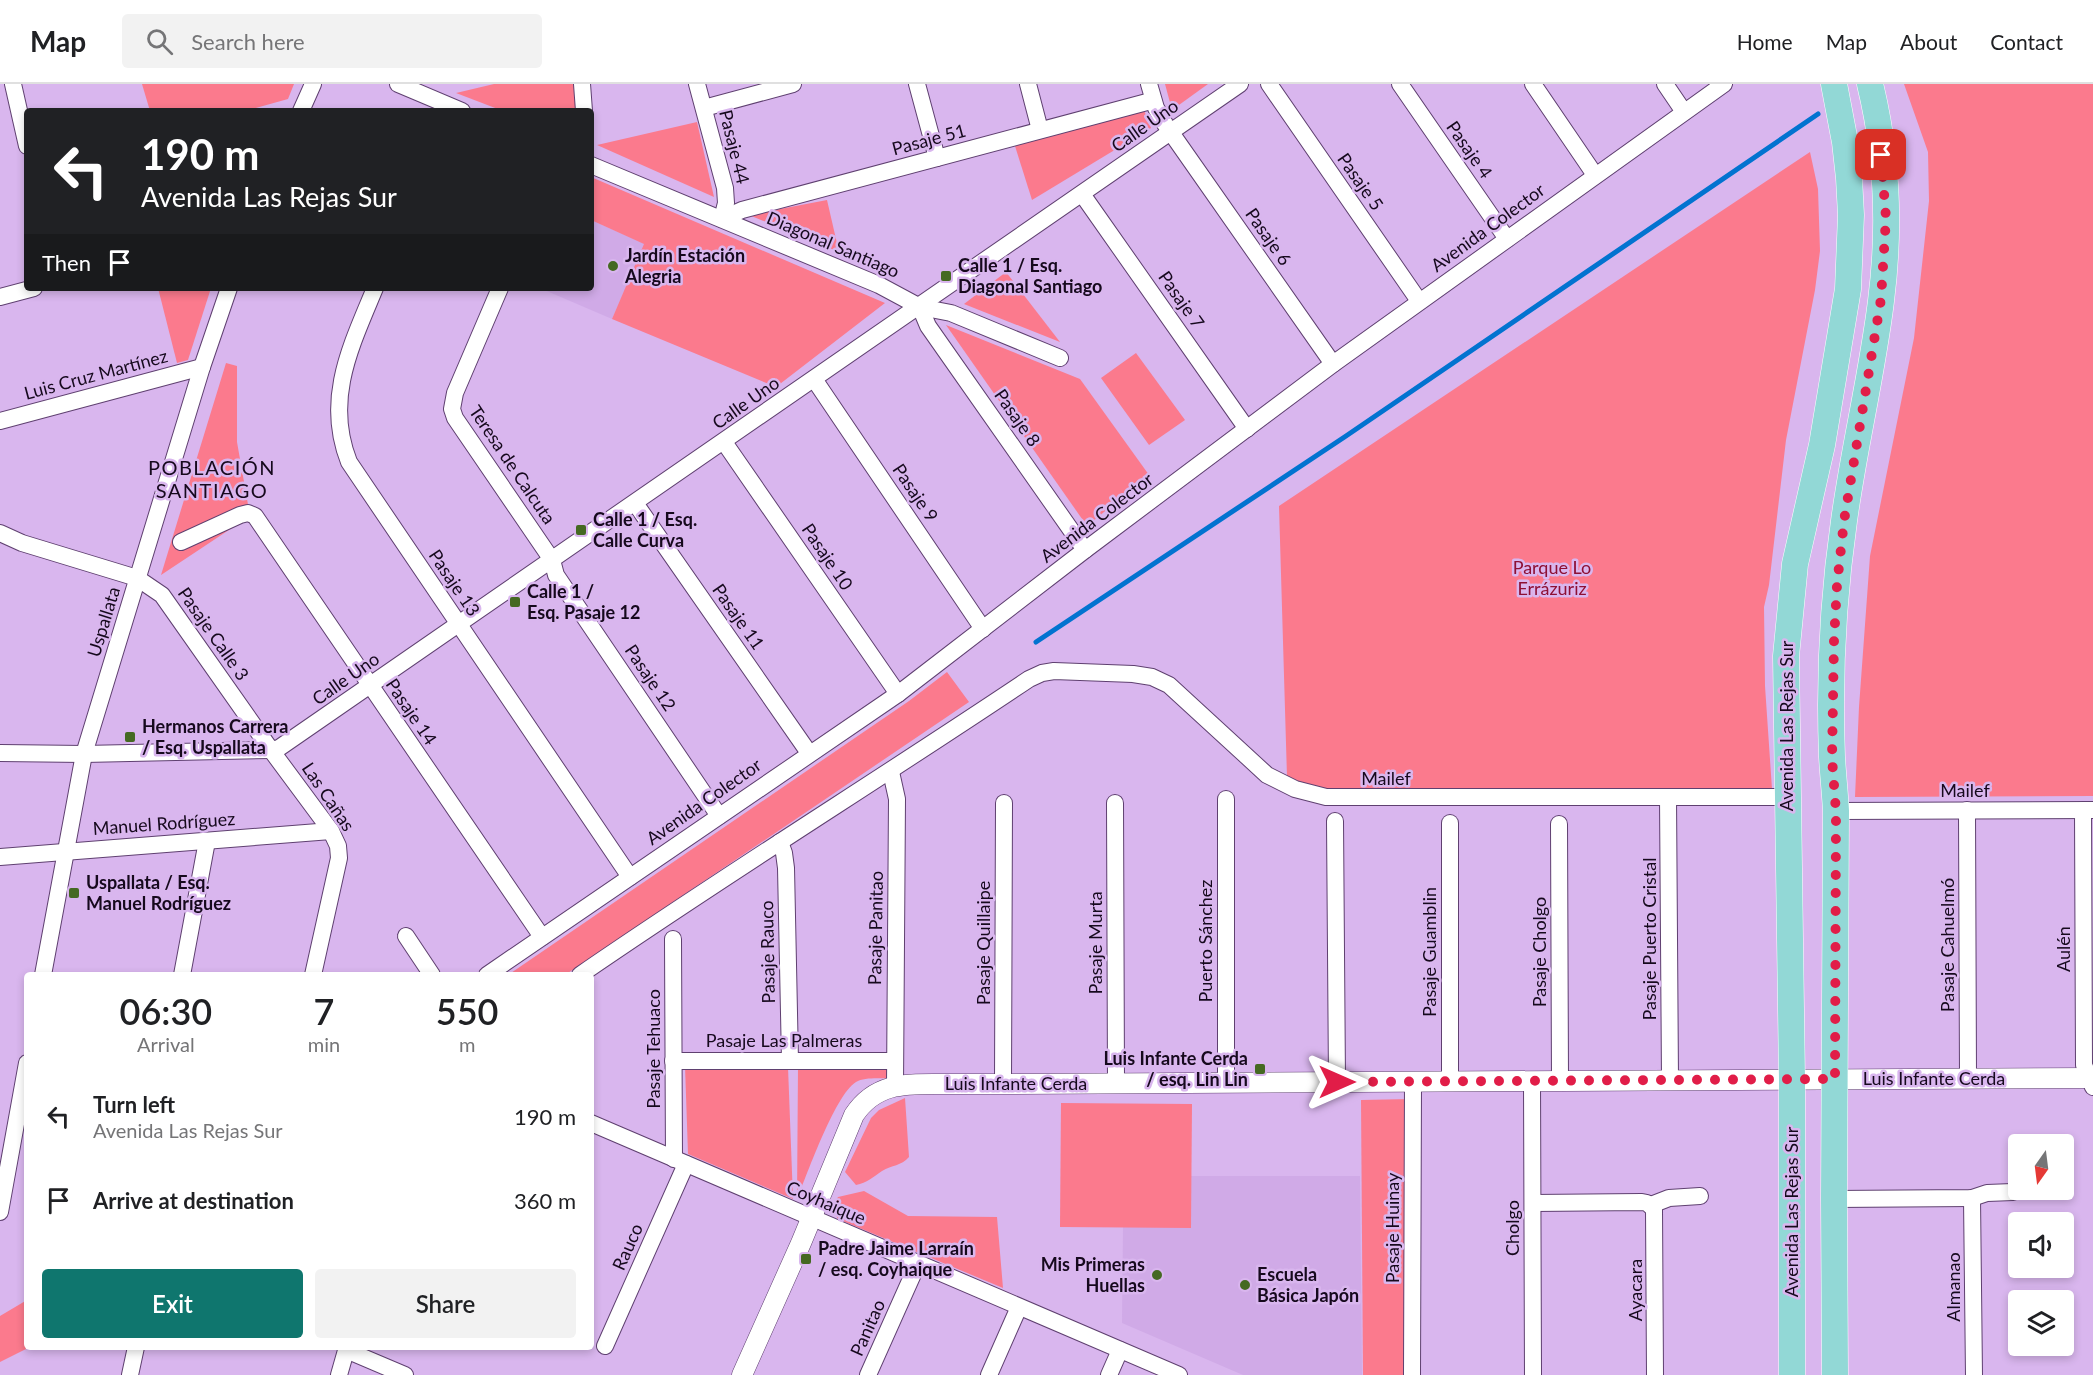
<!DOCTYPE html>
<html lang="en">
<head>
<meta charset="utf-8">
<style>
  :root { --surface:#fff; --page:#f2f2f2; --text:#202124; --muted:#757577; --line:#e0e0e0; --accent:#0f766e }
  body { margin:0; font-family:Lato,sans-serif; background:var(--page); color:var(--text); height:100vh; display:flex; flex-direction:column; font-size:22px; white-space:nowrap }
  * { box-sizing:border-box; margin:0 }
  p { font-size:20px; color:var(--muted) }
  .icon { flex:none; width:33px; height:33px; fill:none; stroke:currentColor; stroke-width:2; stroke-linecap:round; stroke-linejoin:round }
  .map { position:relative; flex:1; overflow:hidden }
  .details { position:absolute; left:24px; top:888px; width:570px; height:378px; display:flex; flex-direction:column; background:var(--surface); border-radius:6px; box-shadow:0 3px 9px #0003 }
  .details>* { flex:none }
  .guide { position:absolute; left:24px; top:24px; width:570px; height:183px; border-radius:6px; box-shadow:0 3px 9px #0003; background:#202124; color:#fff; overflow:hidden }
  .needle { width:39px; rotate:194deg }
  .fabs { position:absolute; left:2008px; top:1050px; display:grid; gap:12px }
  .fabs a { display:grid; place-items:center; width:66px; height:66px; border-radius:6px; background:var(--surface); box-shadow:0 3px 9px #0003; font-size:30px }
  .pin { position:absolute; display:grid; place-items:center; width:51px; height:51px; color:#fff; margin:-26px; border-radius:12px; box-shadow:0 3px 9px #0006 }
  .me { position:absolute; width:66px; margin:-33px; rotate:90deg; stroke-linejoin:round; filter:drop-shadow(0 0 4px #0008) }
  .turn { display:flex; align-items:center; gap:21px; height:126px; padding:0 18px; font-size:27px }
  .turn .icon { width:78px; height:78px; stroke-width:2.5 }
  .turn b { display:block; font-size:42px; line-height:51px }
  .then { display:flex; align-items:center; height:57px; padding:0 18px; background:#0003; gap:12px; font-size:22px }
  .eta { display:flex; justify-content:space-evenly; align-items:center; height:102px; text-align:center }
  .eta b { font-size:36px; font-weight:600; line-height:42px }
  .cta { display:flex; gap:12px; margin-top:auto; padding:12px 18px }
  .cta a { flex:1; height:69px; border-radius:6px; background:var(--accent); color:#fff; font-size:24px; font-weight:600; line-height:69px; text-align:center }
  .cta a+a { background:var(--page); color:var(--text) }
  ul { padding:0; list-style:none }
  li { display:flex; align-items:center; gap:18px; height:84px; padding:0 18px }
  li div { flex:1 }
  li b { display:block; font-size:22px }
  li em { font-style:normal }
  header { display:flex; align-items:center; gap:36px; box-sizing:border-box; height:84px; padding:0 30px; background:var(--surface); border-bottom:2px solid var(--line) }
  header strong { font-size:28px }
  nav { display:flex; gap:33px; margin-inline-start:auto; font-size:21px }
  .search { width:420px; height:54px; background:var(--page); display:flex; align-items:center; gap:15px; box-sizing:border-box; padding:0 21px; border-radius:6px; color:var(--muted); font-size:22px }
  .map>svg:first-child { display:block }
  .built { fill:#d0aae7 }
  .green { fill:#fb7a8d }
  .lines { fill:none; stroke-linecap:round; stroke-linejoin:round }
  .stream { stroke:#0273d0; stroke-width:5 }
  .minor-casing { stroke:#5f4070; stroke-width:18 }
  .tertiary-casing { stroke:#5f4070; stroke-width:21 }
  .primary-casing { stroke:#fff; stroke-width:27 }
  .minor { stroke:#fff; stroke-width:16 }
  .tertiary { stroke:#fff; stroke-width:20 }
  .primary { stroke:#92d8d6; stroke-width:26 }
  .route { stroke:#e11d48; stroke-width:10; stroke-dasharray:0 18 }
  .poi-dot { fill:#456922; stroke:#d9b6ee; stroke-width:2 }
  .labels { text-anchor:middle; stroke-width:5; stroke-linejoin:round; paint-order:stroke }
  .street-label { font-size:18px; fill:#16091d; stroke:#d9b6ee }
  .poi-label { font-size:18px; font-weight:bold; fill:#16091d; stroke:#d9b6ee; text-anchor:start }
  .park-label { font-size:18px; fill:#8e0f34; stroke:#d9b6ee }
  .neighbourhood-label { font-size:20px; letter-spacing:1.5px; fill:#16091d; stroke:#d9b6ee }
</style>
</head>
<body>
<header>
<strong>Map</strong>
<div class="search"><svg class="icon" aria-label="search" viewBox="0 0 24 24"><circle cx="10" cy="10" r="6"/><path d="M15 15l6 6"/></svg>Search here</div>
<nav><a>Home</a><a>Map</a><a>About</a><a>Contact</a></nav>
</header>
<div class="map">
<svg width="2093" height="1291" viewBox="0 0 2093 1291">
  <rect width="100%" height="100%" fill="#d9b6ee"/>
  <g class="built">
    <path d="M591 136 645 160 612 235 542 205 591 204Z"/>
    <path d="M1191 1092H1360L1362 1291H1243L1122 1239 1123 1143H1191Z"/>
  </g>
  <g class="green">
    <path d="M142 0H294L288 15 245 27H150Z"/>
    <path d="M494 0H575L580 27H503L456 9Z"/>
    <path d="M1165 0H1208L1172 26Z"/>
    <path d="M1904 0H2093V712L1855 713 1859 623 1870 472 1914 254 1929 117 1928 68Z"/>
    <path d="M1142 21 1151 44 1032 116 1015 62Z"/>
    <path d="M697 38 714 113 597 61Z"/>
    <path d="M1810 68 1818 105 1820 167 1815 206 1786 356 1769 501 1764 523 1765 602 1772 705 1331 706 1312 702 1287 693 1279 422Z"/>
    <path d="M591 93 885 219 776 303 612 235 644 160 591 136Z"/>
    <path d="M827 116 839 168 749 131Z"/>
    <path d="M1006 188 1060 258 964 220Z"/>
    <path d="M158 204H211L188 276 177 279Z"/>
    <path d="M946 241 1080 295 1149 391 1087 442Z"/>
    <path d="M1136 269 1185 336 1149 361 1101 294Z"/>
    <path d="M226 279 237 282V358L250 432 161 491Z"/>
    <path d="M947 588 969 618 565 891H508L909 617Z"/>
    <path d="M890 980 891 994C881 995 867 993 858 997 837 1005 807 1091 797 1115L798 983Z"/>
    <path d="M685 982 788 983 793 1115 688 1070Z"/>
    <path d="M905 1014 909 1073C901 1082 892 1081 882 1087 873 1093 867 1099 856 1101L845 1088 871 1034 879 1026Z"/>
    <path d="M1411 1015 1410 1291H1363L1361 1016Z"/>
    <path d="M1061 1019 1192 1020 1191 1144 1060 1143Z"/>
    <path d="M864 1107 908 1132 997 1133 1003 1204 838 1135 832 1123 838 1113Z"/>
    <path d="M27 1216V1263H30L0 1278V1232Z"/>
  </g>
  <g class="lines">
    <path class="stream" d="M1036 558 1346 352 1818 30"/>
    <g class="minor-casing">
      <g id="minor">
        <path d="M13 0 27 62"/>
        <path d="M398 0 462 27"/>
        <path d="M582 0 584 27"/>
        <path d="M697 0 725 104 726 119 722 135"/>
        <path d="M917 0 937 74"/>
        <path d="M1028 0 1040 46"/>
        <path d="M1149 0 1156 24 1165 40 1333 280"/>
        <path d="M1269 0 1419 217"/>
        <path d="M1400 0 1507 155"/>
        <path d="M1533 0 1595 91"/>
        <path d="M1665 0 1684 28"/>
        <path d="M704 24 793 0"/>
        <path d="M301 27 313 0"/>
        <path d="M591 81 879 201 920 223 951 229 1060 274"/>
        <path d="M1082 110 1247 345"/>
        <path d="M722 135 742 126 1147 18"/>
        <path d="M375 204C351 262 324 315 349 378L630 793"/>
        <path d="M500 204 455 309 452 325 455 334 552 476 556 491 719 732"/>
        <path d="M0 213 34 204"/>
        <path d="M920 223 928 242 1085 466"/>
        <path d="M814 295 983 545"/>
        <path d="M0 337 202 283"/>
        <path d="M724 358 898 610"/>
        <path d="M635 419 809 669"/>
        <path d="M0 449 22 459 137 494 162 511 271 666 331 747 338 762 339 774 313 891"/>
        <path d="M181 458 240 431 248 429 255 432 542 853"/>
        <path d="M0 669 84 670 271 666 279 664 1240 0"/>
        <path d="M891 688 897 715 895 1002"/>
        <path d="M1668 713 1670 996"/>
        <path d="M1226 715V998"/>
        <path d="M1115 719 1116 999"/>
        <path d="M1967 726 1968 995"/>
        <path d="M2083 726 2084 981 2093 1003"/>
        <path d="M1836 727 2093 726"/>
        <path d="M1335 737 1337 998"/>
        <path d="M1450 739V997"/>
        <path d="M1559 740 1560 997"/>
        <path d="M780 758 784 769 786 784 790 977"/>
        <path d="M0 773 331 747"/>
        <path d="M406 852 432 891"/>
        <path d="M673 855 674 1075"/>
        <path d="M43 891 84 670 202 283 229 204"/>
        <path d="M182 891 207 757"/>
        <path d="M487 891 898 610 1085 466 1333 280 1724 0"/>
        <path d="M580 891C728 789 880 695 1029 595L1042 589 1054 587 1133 590 1152 593 1169 601 1267 691 1295 705 1326 713H1787"/>
        <path d="M673 977H894"/>
        <path d="M1532 997 1533 1291"/>
        <path d="M1003 1000 1004 719"/>
        <path d="M591 1039 1179 1291"/>
        <path d="M1972 1114 1974 1291"/>
        <path d="M1834 1115 1972 1114 1987 1109 2013 1108"/>
        <path d="M1533 1119 1642 1118 1647 1119 1654 1125 1655 1291"/>
        <path d="M1651 1121 1669 1114 1700 1112"/>
        <path d="M0 1128 27 979"/>
        <path d="M605 1262 686 1080"/>
        <path d="M346 1266 405 1291"/>
        <path d="M130 1291 136 1263"/>
        <path d="M339 1291 347 1263"/>
        <path d="M868 1291 918 1179"/>
        <path d="M989 1291 1019 1223"/>
        <path d="M1109 1291 1120 1266"/>
        <path d="M1412 1291 1413 998"/>
      </g>
    </g>
    <g class="tertiary-casing">
      <path id="tertiary" d="M742 1291 801 1159 854 1031C876 998 906 1000 942 1000 962 1000 983 1000 1003 1000L2093 994"/>
    </g>
    <g class="primary-casing">
      <g id="primary">
        <path d="M1792 1291V996L1786 572 1795 480 1822 361 1848 205 1851 131 1849 94 1845 58 1834 0"/>
        <path d="M1835 1291 1834 1115 1836 727C1835 709 1833 691 1832 673 1829 595 1833 514 1844 437 1854 363 1872 291 1881 217 1890 146 1887 70 1870 0"/>
      </g>
    </g>
    <use href="#minor" class="minor"/>
    <use href="#tertiary" class="tertiary"/>
    <use href="#primary" class="primary"/>
  </g>
  <g class="lines">
    <path class="route" d="M1337 998 1835 995 1836 728 1832 674 1834 557 1837 501 1844 437 1881 215 1886 134 1881 71"/>
  </g>
  <g class="poi-dot">
    <circle cx="613" cy="182" r="6"/>
    <rect x="940" y="186" width="12" height="12" rx="3"/>
    <rect x="575" y="440" width="12" height="12" rx="3"/>
    <rect x="509" y="512" width="12" height="12" rx="3"/>
    <rect x="124" y="647" width="12" height="12" rx="3"/>
    <rect x="68" y="803" width="12" height="12" rx="3"/>
    <rect x="1254" y="979" width="12" height="12" rx="3"/>
    <rect x="800" y="1169" width="12" height="12" rx="3"/>
    <circle cx="1157" cy="1191" r="6"/>
    <circle cx="1245" cy="1201" r="6"/>
  </g>
  <g class="labels">
    <g class="street-label">
      <text transform="translate(1145 42) rotate(-35)" y="6">Calle Uno</text>
      <text transform="translate(929 56) rotate(-15)" y="6">Pasaje 51</text>
      <text transform="translate(734 63) rotate(76)" y="6">Pasaje 44</text>
      <text transform="translate(1469 66) rotate(55)" y="6">Pasaje 4</text>
      <text transform="translate(1360 98) rotate(55)" y="6">Pasaje 5</text>
      <text transform="translate(1488 144) rotate(-36)" y="6">Avenida Colector</text>
      <text transform="translate(1268 153) rotate(55)" y="6">Pasaje 6</text>
      <text transform="translate(833 161) rotate(23)" y="6">Diagonal Santiago</text>
      <text transform="translate(1181 216) rotate(55)" y="6">Pasaje 7</text>
      <text transform="translate(96 291) rotate(-15)" y="6">Luis Cruz Martínez</text>
      <text transform="translate(746 319) rotate(-35)" y="6">Calle Uno</text>
      <text transform="translate(1017 334) rotate(55)" y="6">Pasaje 8</text>
      <text transform="translate(512 381) rotate(56)" y="6">Teresa de Calcuta</text>
      <text transform="translate(915 409) rotate(56)" y="6">Pasaje 9</text>
      <text transform="translate(1097 434) rotate(-37)" y="6">Avenida Colector</text>
      <text transform="translate(827 473) rotate(56)" y="6">Pasaje 10</text>
      <text transform="translate(454 499) rotate(56)" y="6">Pasaje 13</text>
      <text transform="translate(738 533) rotate(55)" y="6">Pasaje 11</text>
      <text transform="translate(104 538) rotate(-73)" y="6">Uspallata</text>
      <text transform="translate(213 550) rotate(55)" y="6">Pasaje Calle 3</text>
      <text transform="translate(650 594) rotate(56)" y="6">Pasaje 12</text>
      <text transform="translate(346 595) rotate(-35)" y="6">Calle Uno</text>
      <text transform="translate(411 628) rotate(56)" y="6">Pasaje 14</text>
      <text transform="translate(1787 642) rotate(-90)" y="6">Avenida Las Rejas Sur</text>
      <text x="1386" y="701">Mailef</text>
      <text x="1965" y="713">Mailef</text>
      <text transform="translate(328 713) rotate(56)" y="6">Las Cañas</text>
      <text transform="translate(704 718) rotate(-35)" y="6">Avenida Colector</text>
      <text transform="translate(164 740) rotate(-4)" y="6">Manuel Rodríguez</text>
      <text transform="translate(876 844) rotate(-89)" y="6">Pasaje Panitao</text>
      <text transform="translate(1650 855) rotate(-90)" y="6">Pasaje Puerto Cristal</text>
      <text transform="translate(1206 857) rotate(-90)" y="6">Puerto Sánchez</text>
      <text transform="translate(984 859) rotate(-90)" y="6">Pasaje Quillaipe</text>
      <text transform="translate(1096 859) rotate(-90)" y="6">Pasaje Murta</text>
      <text transform="translate(1948 861) rotate(-90)" y="6">Pasaje Cahuelmó</text>
      <text transform="translate(2064 865) rotate(-90)" y="6">Aulén</text>
      <text transform="translate(768 868) rotate(-91)" y="6">Pasaje Rauco</text>
      <text transform="translate(1430 868) rotate(-90)" y="6">Pasaje Guamblin</text>
      <text transform="translate(1540 868) rotate(-90)" y="6">Pasaje Cholgo</text>
      <text x="784" y="963">Pasaje Las Palmeras</text>
      <text transform="translate(654 965) rotate(-90)" y="6">Pasaje Tehuaco</text>
      <text x="1934" y="1001">Luis Infante Cerda</text>
      <text x="1016" y="1006">Luis Infante Cerda</text>
      <text transform="translate(826 1119) rotate(23)" y="6">Coyhaique</text>
      <text transform="translate(1792 1128) rotate(-90)" y="6">Avenida Las Rejas Sur</text>
      <text transform="translate(1393 1144) rotate(-90)" y="6">Pasaje Huinay</text>
      <text transform="translate(1513 1144) rotate(-90)" y="6">Cholgo</text>
      <text transform="translate(628 1163) rotate(-66)" y="6">Rauco</text>
      <text transform="translate(1954 1203) rotate(-90)" y="6">Almanao</text>
      <text transform="translate(1636 1206) rotate(-90)" y="6">Ayacara</text>
      <text transform="translate(868 1244) rotate(-66)" y="6">Panitao</text>
    </g>
    <g class="poi-label">
      <text x="625" y="178">Jardín Estación<tspan x="625" dy="21">Alegria</tspan></text>
      <text x="958" y="188">Calle 1 / Esq.<tspan x="958" dy="21">Diagonal Santiago</tspan></text>
      <text x="593" y="442">Calle 1 / Esq.<tspan x="593" dy="21">Calle Curva</tspan></text>
      <text x="527" y="514">Calle 1 /<tspan x="527" dy="21">Esq. Pasaje 12</tspan></text>
      <text x="142" y="649">Hermanos Carrera<tspan x="142" dy="21">/ Esq. Uspallata</tspan></text>
      <text x="86" y="805">Uspallata / Esq.<tspan x="86" dy="21">Manuel Rodríguez</tspan></text>
      <text x="1248" y="981" text-anchor="end">Luis Infante Cerda<tspan x="1248" dy="21">/ esq. Lin Lin</tspan></text>
      <text x="818" y="1171">Padre Jaime Larraín<tspan x="818" dy="21">/ esq. Coyhaique</tspan></text>
      <text x="1145" y="1187" text-anchor="end">Mis Primeras<tspan x="1145" dy="21">Huellas</tspan></text>
      <text x="1257" y="1197">Escuela<tspan x="1257" dy="21">Básica Japón</tspan></text>
    </g>
    <g class="park-label">
      <text x="1552" y="490">Parque Lo<tspan x="1552" dy="21">Errázuriz</tspan></text>
    </g>
    <g class="neighbourhood-label">
      <text x="212" y="391">POBLACIÓN<tspan x="212" dy="23">SANTIAGO</tspan></text>
    </g>
  </g>
</svg>
<div class="fabs">
<a><svg class="needle" viewBox="-14 -14 28 28"><path d="M0-13l5 13h-10z" fill="#e53935"/><path d="M0 13l5-13h-10z" fill="#757577"/></svg></a>
<a><svg class="icon" aria-label="sound" viewBox="0 0 24 24"><path d="M4 9h4l5-4v14l-5-4H4zM17 9q2 3 0 6"/></svg></a>
<a><svg class="icon" aria-label="layers" viewBox="0 0 24 24"><path d="M12 4l9 5-9 5-9-5zM3 14l9 5 9-5"/></svg></a>
</div>
<div class="pin" style="left:1881px;top:71px;background:#d93025"><svg class="icon" aria-label="arrive" viewBox="0 0 24 24"><path d="M6 21V4h12l-3 4 3 4H6"/></svg></div>
<svg class="me" style="left:1337px;top:998px" viewBox="-20 -20 40 40"><path d="M0-17L14 15 0 8-14 15z" fill="#e11d48" stroke="#fff" stroke-width="4"/></svg>
<div class="guide">
<div class="turn"><svg class="icon" aria-label="left" viewBox="0 0 24 24"><path d="M17 20v-9H6M10 6l-5 5 5 5"/></svg><div><b>190 m</b>Avenida Las Rejas Sur</div></div>
<div class="then">Then<svg class="icon" aria-label="arrive" viewBox="0 0 24 24"><path d="M6 21V4h12l-3 4 3 4H6"/></svg></div>
</div>
<section class="details">
<div class="eta">
<div><b>06:30</b><p>Arrival</p></div>
<div><b>7</b><p>min</p></div>
<div><b>550</b><p>m</p></div>
</div>
<ul>
<li><svg class="icon" aria-label="left" viewBox="0 0 24 24"><path d="M17 20v-9H6M10 6l-5 5 5 5"/></svg><div><b>Turn left</b><p>Avenida Las Rejas Sur</p></div><em>190 m</em></li>
<li><svg class="icon" aria-label="arrive" viewBox="0 0 24 24"><path d="M6 21V4h12l-3 4 3 4H6"/></svg><div><b>Arrive at destination</b></div><em>360 m</em></li>
</ul>
<div class="cta"><a>Exit</a><a>Share</a></div>
</section>
</div>
</body>
</html>
